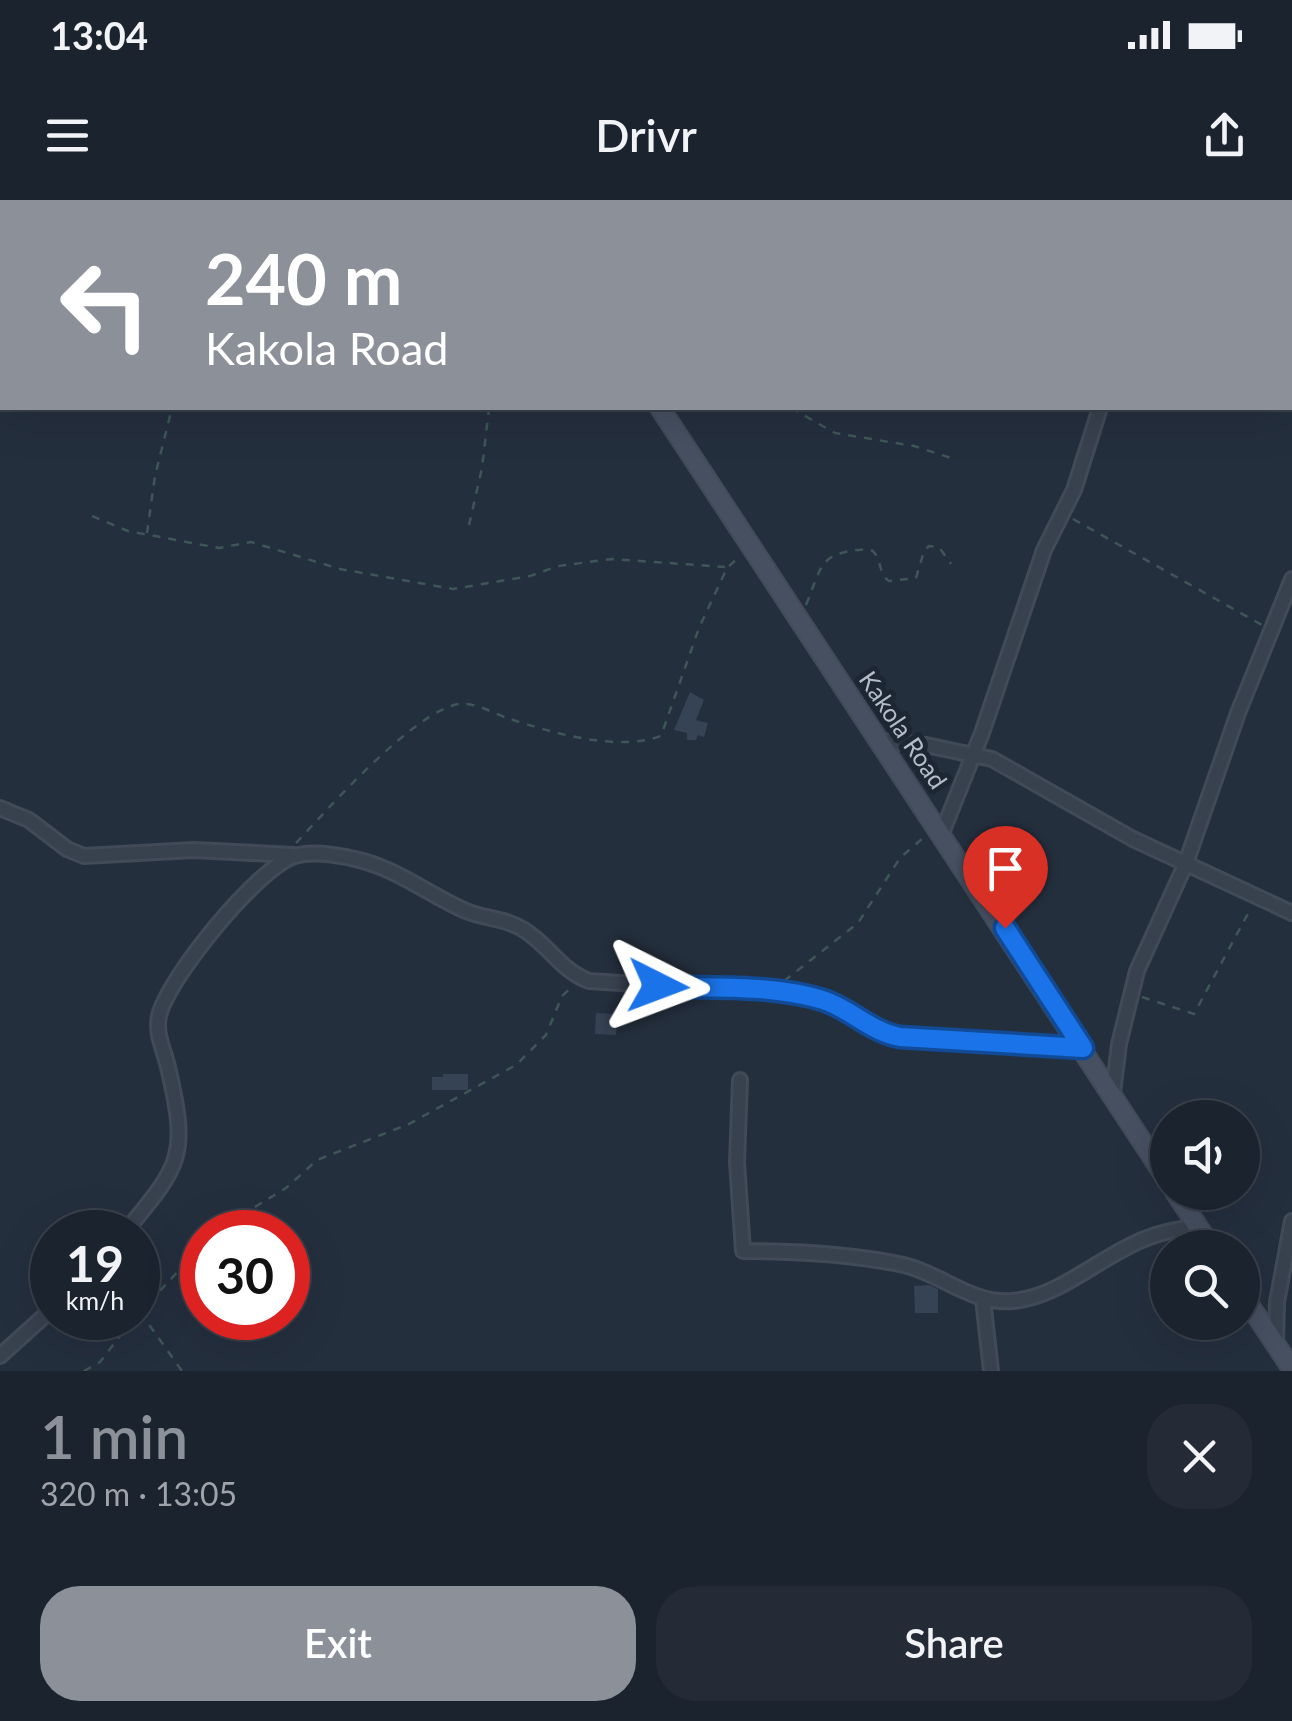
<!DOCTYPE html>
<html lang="en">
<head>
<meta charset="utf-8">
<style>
  :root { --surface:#1b232e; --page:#242b36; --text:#f1f3f6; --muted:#a0a4aa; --line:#39404a; --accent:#8c9099 }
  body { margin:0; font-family:Lato,sans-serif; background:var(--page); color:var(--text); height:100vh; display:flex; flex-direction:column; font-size:38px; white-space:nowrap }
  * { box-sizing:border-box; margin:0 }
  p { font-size:32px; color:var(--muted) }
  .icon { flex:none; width:55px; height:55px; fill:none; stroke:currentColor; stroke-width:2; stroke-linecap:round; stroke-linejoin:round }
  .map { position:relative; height:1171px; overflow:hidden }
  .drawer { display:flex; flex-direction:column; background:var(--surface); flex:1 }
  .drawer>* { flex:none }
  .banner { position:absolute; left:0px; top:0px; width:1292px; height:210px; box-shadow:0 10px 40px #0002,0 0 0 2px var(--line); background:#8c9099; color:#fff; overflow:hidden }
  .buttons { position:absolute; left:1150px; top:900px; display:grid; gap:20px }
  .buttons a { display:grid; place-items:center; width:110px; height:110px; border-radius:50%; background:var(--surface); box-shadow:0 10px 40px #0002,0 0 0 2px var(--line); font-size:50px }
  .speed { position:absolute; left:30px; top:1010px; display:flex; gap:20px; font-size:50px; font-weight:700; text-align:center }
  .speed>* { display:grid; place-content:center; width:130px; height:130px; border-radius:50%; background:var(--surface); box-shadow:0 10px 40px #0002,0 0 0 2px var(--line); line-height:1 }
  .speed small { font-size:25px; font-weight:400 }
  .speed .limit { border:15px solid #d22; background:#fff; color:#111 }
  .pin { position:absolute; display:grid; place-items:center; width:85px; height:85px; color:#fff; margin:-102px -42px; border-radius:50% 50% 50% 0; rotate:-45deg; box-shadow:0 0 10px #0007 }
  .pin .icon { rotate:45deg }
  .me { position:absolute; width:110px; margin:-55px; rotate:93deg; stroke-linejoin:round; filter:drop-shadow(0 0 8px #0008) }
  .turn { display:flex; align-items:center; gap:35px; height:210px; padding:0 40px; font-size:45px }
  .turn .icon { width:130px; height:130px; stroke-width:2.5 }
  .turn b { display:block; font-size:70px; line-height:85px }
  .round { display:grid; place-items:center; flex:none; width:105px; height:105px; border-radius:40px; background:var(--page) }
  .headline { display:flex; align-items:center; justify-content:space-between; height:170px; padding:0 40px }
  h1 { font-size:60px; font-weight:600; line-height:75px; color:var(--accent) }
  .action { display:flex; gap:20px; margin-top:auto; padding:20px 40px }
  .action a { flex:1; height:115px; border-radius:40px; background:var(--accent); color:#fff; font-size:40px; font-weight:600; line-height:115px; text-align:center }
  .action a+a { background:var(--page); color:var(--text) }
  .status { display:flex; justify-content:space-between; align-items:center; height:70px; padding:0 50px; background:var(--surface); direction:ltr }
  .status svg { height:28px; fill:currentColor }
  header { display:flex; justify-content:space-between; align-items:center; height:130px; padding:0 40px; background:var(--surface); font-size:45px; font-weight:600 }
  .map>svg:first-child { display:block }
  .building { fill:#364354 }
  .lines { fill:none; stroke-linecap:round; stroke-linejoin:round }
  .lane-casing { stroke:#414a57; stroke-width:11 }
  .street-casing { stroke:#414a57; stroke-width:18 }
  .secondary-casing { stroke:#414a57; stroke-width:22 }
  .path { stroke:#3f5557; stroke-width:2.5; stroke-dasharray:8 8; stroke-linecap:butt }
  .lane { stroke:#38414e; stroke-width:6 }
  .street { stroke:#38414e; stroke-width:12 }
  .secondary { stroke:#465061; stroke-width:18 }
  .route-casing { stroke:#114b97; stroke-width:25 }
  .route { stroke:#1a73e8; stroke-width:18 }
  .labels { text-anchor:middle; stroke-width:10; stroke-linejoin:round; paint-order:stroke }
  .street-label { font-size:25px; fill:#b4bcc9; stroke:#1d2633 }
</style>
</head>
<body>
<div class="status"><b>13:04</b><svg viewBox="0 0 49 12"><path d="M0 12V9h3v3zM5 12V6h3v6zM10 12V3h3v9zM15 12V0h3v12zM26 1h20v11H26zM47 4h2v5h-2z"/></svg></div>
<header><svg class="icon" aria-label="menu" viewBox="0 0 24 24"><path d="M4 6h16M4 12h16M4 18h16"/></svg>Drivr<svg class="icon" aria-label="share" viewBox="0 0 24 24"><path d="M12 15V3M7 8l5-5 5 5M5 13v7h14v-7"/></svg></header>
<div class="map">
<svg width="1292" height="1171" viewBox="0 0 1292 1171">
  <rect width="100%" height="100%" fill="#242f3e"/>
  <g class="building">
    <path d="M690 492 704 500 696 520 708 523 704 537 698 535 696 540H687V533L674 530Z"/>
    <path d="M596 813 617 814 616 835 595 834Z"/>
    <path d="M443 874H468V890H432V877H443Z"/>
    <path d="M929 1085 938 1089V1113H915L914 1086Z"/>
  </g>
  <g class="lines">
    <g class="lane-casing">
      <path id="lane" d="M469 2H479"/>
    </g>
    <g class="street-casing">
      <g id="street">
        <path d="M1249 0 1253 2"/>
        <path d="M762 2 767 0"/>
        <path d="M1178 2 1179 0"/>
        <path d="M1290 24 1292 25"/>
        <path d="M881 541 926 545 992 559 1133 639 1292 713"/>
        <path d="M0 608 29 620 67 649 84 656 194 650 293 655"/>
        <path d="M942 633 982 533 1044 350 1074 290 1100 208"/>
        <path d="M740 880 737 962 743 1051C795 1051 853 1054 904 1065 942 1074 972 1105 1013 1101 1076 1095 1122 1028 1197 1028"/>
        <path d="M1113 893 1119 844 1137 771 1186 663 1238 513 1292 379"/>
        <path d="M125 1032C181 964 189 957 168 867 164 850 155 833 159 816 167 779 259 666 295 656 314 650 345 656 363 661 402 672 431 696 466 711 485 719 506 718 524 730 549 745 561 771 589 781L793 794 847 809 884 834 1083 848"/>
        <path d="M983 1099 991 1171"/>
        <path d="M1276 1145 1277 1102 1292 1021"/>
        <path d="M0 1156 52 1109"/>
      </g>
    </g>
    <g class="secondary-casing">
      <g id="secondary">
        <path d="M524 0 526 2"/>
        <path d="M660 208 1168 981"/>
        <path d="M1175 992 1212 1048"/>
        <path d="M1242 1094 1292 1169"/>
      </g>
    </g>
    <g class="path">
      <path d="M565 0 566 2"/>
      <path d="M0 70H2"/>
      <path d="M791 208 835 233 914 246 954 259"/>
      <path d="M92 316 128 331 219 348 251 342 340 369 453 389 530 376 558 366 612 359 725 367"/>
      <path d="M1073 319 1262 425"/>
      <path d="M469 325 482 268 489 208"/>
      <path d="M147 333 155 276 172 208"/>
      <path d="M806 405C823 363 819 352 870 349 883 357 877 373 889 381L916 378 924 351 929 346 939 347 951 364"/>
      <path d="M296 643C328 609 414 511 459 504 476 502 494 514 510 519 553 533 617 552 661 536L699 428 727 368 739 357"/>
      <path d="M784 781 858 723 900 658 923 638"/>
      <path d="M1142 797 1194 814 1251 708"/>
      <path d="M214 1032 286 988 317 960 409 924 516 865 546 835 562 796 573 786"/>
      <path d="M140 1112 182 1171"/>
      <path d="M138 1114 202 1046"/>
      <path d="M84 1171 100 1162 134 1118"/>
    </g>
    <use href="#lane" class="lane"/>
    <use href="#street" class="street"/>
    <use href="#secondary" class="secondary"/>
  </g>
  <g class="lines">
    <g class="route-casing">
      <path id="route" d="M658 786C712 789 771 784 823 800 851 809 871 832 900 837L1083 848 1005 728"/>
    </g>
    <use href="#route" class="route"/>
  </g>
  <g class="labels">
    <g class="street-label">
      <text transform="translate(903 530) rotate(56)" y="9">Kakola Road</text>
    </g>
  </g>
</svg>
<div class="buttons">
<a><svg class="icon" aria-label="sound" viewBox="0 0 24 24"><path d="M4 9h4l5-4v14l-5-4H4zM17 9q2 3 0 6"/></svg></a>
<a><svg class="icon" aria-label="search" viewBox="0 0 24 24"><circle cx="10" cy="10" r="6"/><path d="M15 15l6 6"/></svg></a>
</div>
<div class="speed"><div>19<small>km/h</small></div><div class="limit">30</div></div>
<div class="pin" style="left:1005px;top:728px;background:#d93025"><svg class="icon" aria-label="arrive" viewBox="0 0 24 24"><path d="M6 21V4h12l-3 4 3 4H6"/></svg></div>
<svg class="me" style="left:658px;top:786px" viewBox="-20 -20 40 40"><path d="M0-17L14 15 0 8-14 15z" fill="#1a73e8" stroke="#fff" stroke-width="4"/></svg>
<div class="banner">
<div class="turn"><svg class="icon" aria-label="left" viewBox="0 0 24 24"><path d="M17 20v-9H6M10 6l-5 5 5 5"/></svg><div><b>240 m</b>Kakola Road</div></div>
</div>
</div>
<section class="drawer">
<div class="headline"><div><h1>1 min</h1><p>320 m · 13:05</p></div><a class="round"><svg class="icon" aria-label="close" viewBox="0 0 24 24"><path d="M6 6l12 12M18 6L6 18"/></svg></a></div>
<div class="action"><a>Exit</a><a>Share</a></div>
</section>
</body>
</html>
